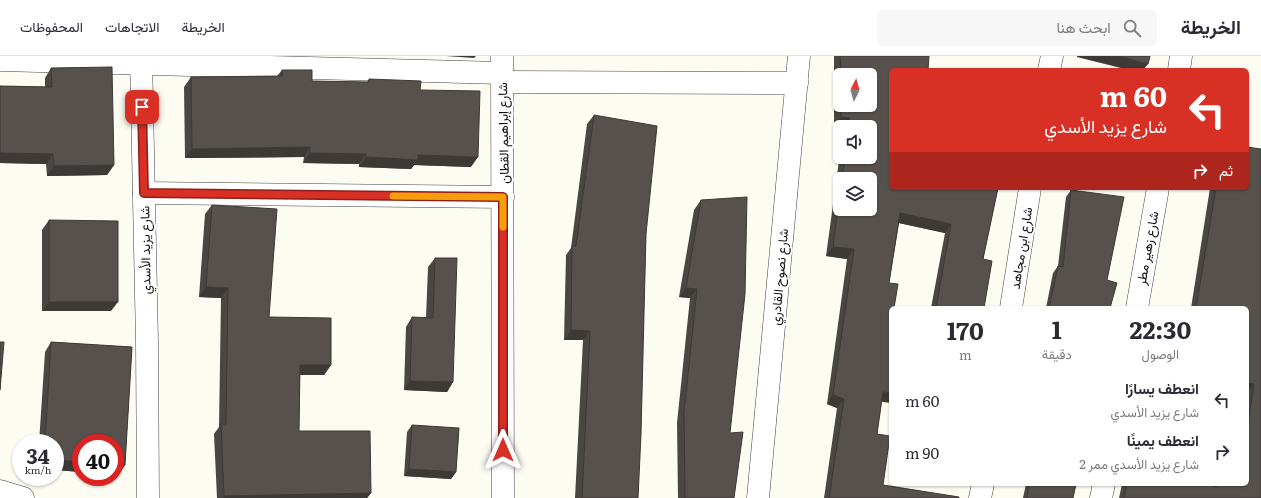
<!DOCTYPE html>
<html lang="ar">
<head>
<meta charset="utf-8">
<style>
  :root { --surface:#fff; --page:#f7f7f7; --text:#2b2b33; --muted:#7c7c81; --line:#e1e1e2 }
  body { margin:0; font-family:Literata,Vazirmatn,serif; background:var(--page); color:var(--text); direction:rtl; height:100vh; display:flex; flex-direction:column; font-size:15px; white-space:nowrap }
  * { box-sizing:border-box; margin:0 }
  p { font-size:13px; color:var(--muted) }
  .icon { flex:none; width:22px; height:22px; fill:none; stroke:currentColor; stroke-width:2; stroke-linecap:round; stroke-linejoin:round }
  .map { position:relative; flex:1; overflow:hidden; direction:ltr }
  .panel { position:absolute; left:889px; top:250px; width:360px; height:180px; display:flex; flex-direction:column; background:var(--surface); border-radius:6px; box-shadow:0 1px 3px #0004; direction:rtl }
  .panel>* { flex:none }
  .banner { position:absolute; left:889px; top:12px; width:360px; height:122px; border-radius:6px; box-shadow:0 1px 3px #0004; direction:rtl; background:#d93025; color:#fff; overflow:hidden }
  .needle { width:26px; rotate:6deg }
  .controls { position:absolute; left:833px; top:12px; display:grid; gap:8px }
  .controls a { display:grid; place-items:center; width:44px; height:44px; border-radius:6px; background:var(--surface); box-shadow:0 1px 3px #0004; font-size:20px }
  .speed { position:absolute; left:12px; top:378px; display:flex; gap:8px; font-size:20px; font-weight:700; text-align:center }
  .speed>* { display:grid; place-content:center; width:52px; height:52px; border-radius:50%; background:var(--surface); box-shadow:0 1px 3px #0004; line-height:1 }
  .speed small { font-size:10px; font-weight:400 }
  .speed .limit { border:6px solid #d22; background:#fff; color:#111 }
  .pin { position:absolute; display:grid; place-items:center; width:34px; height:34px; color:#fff; margin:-17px; border-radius:8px; box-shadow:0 2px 6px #0006 }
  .me { position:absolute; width:44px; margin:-22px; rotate:0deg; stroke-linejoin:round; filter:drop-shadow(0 0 3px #0008) }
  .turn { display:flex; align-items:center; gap:14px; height:84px; padding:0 16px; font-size:18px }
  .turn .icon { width:52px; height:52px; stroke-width:2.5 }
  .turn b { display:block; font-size:28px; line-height:34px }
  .then { display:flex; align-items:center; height:38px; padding:0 16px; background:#0003; gap:8px; font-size:15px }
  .eta { display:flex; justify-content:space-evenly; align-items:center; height:68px; text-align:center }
  .eta b { font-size:24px; font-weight:700; line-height:28px }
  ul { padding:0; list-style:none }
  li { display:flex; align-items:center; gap:12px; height:52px; padding:0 16px }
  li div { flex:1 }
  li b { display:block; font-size:15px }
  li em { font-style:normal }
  header { display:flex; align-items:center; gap:24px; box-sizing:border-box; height:56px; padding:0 20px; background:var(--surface); border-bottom:1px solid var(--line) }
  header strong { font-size:19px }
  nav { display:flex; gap:22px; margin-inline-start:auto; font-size:14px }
  .search { width:280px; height:36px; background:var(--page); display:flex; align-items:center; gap:10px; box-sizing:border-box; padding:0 14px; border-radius:6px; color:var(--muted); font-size:15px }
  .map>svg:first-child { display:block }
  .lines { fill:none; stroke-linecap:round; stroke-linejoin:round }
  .minor-casing { stroke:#424242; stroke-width:23 }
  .minor { stroke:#fff; stroke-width:22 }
  .wall { fill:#4a4642; fill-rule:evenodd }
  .shaded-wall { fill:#3c3936 }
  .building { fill:#56514d; stroke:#3c3936 }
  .route-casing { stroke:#8d1f18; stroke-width:10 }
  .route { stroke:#d93025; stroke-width:7 }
  .slow { stroke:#f59e0b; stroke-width:7 }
  .labels { text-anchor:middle; stroke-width:4; stroke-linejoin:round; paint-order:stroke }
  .street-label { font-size:13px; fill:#0f0f0f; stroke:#fff }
</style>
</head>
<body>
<header>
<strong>الخريطة</strong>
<div class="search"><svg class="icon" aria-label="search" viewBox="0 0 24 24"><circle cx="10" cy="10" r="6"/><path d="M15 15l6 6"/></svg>ابحث هنا</div>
<nav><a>الخريطة</a><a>الاتجاهات</a><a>المحفوظات</a></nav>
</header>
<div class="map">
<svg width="1261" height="442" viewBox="0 0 1261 442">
  <rect width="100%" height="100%" fill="#fdfcf3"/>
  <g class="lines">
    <g class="minor-casing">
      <g id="minor">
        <path d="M141 0 147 286 148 442"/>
        <path d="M502 0 503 442"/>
        <path d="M0 4 502 17"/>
        <path d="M1049 14 1052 0"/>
        <path d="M1179 14 1181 0"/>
        <path d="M502 26 797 27"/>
        <path d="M144 137 503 141"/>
        <path d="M1011 252 1030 132"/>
        <path d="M1137 252 1158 132"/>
        <path d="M0 435 23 442"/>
        <path d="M758 442 799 0"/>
        <path d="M980 442 983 428"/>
        <path d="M1101 442 1104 428"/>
      </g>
    </g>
    <use href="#minor" class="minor"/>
  </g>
  <g class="wall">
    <path d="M834 0H929L891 14 998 132 983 203 984 252H931L945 177 899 167 889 227 881 346 877 378 883 429 959 442H824L837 352 827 348 847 203 826 200 840 97V101H870V71H842L834 70ZM840 19H870V49H840ZM840 123H870L840 153Z"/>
    <path d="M51 12 114 109 107 119 47 120 46 108 0 107V30L45 31V22Z"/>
    <path d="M282 14 312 25 367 26 369 23 420 34 471 111 414 109 411 113 359 111V108L303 107 304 101 185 102 184 31 191 21 277 20Z"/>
    <path d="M594 59 646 178 638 442H575L583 284H564L566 199 571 192 587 68Z"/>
    <path d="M1210 132H1247L1261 442H1119L1122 428H1207L1211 429V428H1247V252H1191Z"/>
    <path d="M1071 134 1107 224 1110 252H1046L1053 217 1058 210 1066 141Z"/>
    <path d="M701 144 730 377 734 442H678L677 367 690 242 679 241 694 154Z"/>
    <path d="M212 149 269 261 331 309 324 319H300L299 375 371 437 367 442H217L214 378 219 371 221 242 199 241 205 158Z"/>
    <path d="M49 164 111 255H42V174Z"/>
    <path d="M435 202 453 326 447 336 404 334 406 271 412 261 426 262 428 211Z"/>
    <path d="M51 286 132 291 125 409 118 419 115 418V387H81V416L55 414V387H39L45 296Z"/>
    <path d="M412 369 456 416 451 423 404 420 407 376Z"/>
    <path d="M1026 428H1076L1073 442H1023Z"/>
  </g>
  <g class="shaded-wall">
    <path d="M446 0H476L474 2Z"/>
    <path d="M1077 0H1119L1148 8 1143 14H1129L1077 1Z"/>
    <path d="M841 61 850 62 844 71 834 70Z"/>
    <path d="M310 91 304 101 185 102 192 93Z"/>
    <path d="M0 97 53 98 46 108 0 107Z"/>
    <path d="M310 97 366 98 359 108 303 107Z"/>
    <path d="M418 99 478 101 471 111 414 109 411 113 359 111 366 101Z"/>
    <path d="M114 109 107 119 47 120 54 110Z"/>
    <path d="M900 157 951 168 945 177 894 166Z"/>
    <path d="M833 191 854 193 847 203 826 200Z"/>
    <path d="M206 231 228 232 221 242 199 241Z"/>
    <path d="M686 232 697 233 690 242 679 241Z"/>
    <path d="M49 246H118L111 255H42Z"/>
    <path d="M571 274 590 275 583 284H564Z"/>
    <path d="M300 309H331L324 319H294Z"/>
    <path d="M410 325 453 326 447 336 404 334Z"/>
    <path d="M1247 327 1254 328 1247 337Z"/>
    <path d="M883 336 891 337V347L876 345Z"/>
    <path d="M833 339 844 343 837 352 827 348Z"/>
    <path d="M55 404 81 406V416L55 414Z"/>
    <path d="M115 408 125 409 118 419 115 418Z"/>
    <path d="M409 413 456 416 451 423 404 420Z"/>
    <path d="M371 437 367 442H223L224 440Z"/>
  </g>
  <g class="building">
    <path d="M840 0H929L928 14H891V132H998L983 203 992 205 984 252H936L951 168 900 157 889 227 898 228 894 252H891V337L883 336 877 378 890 380 883 429 959 441V442H829L844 343 833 339 854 193 833 191 840 136V153H870V123H842L845 101H870V71H849L850 62 841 61V49H870V19H841Z"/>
    <path d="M1119 0H1150L1148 8Z"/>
    <path d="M112 11 114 109 54 110 53 98 0 97V30L52 31 51 12Z"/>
    <path d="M282 14H312V25L369 26V23L421 25 420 34 480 35 478 101 418 99V104L366 101V98L310 97V91L192 93 191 21 282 20Z"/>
    <path d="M594 59 657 70 646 178 641 378 638 442H582L590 275 571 274 572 190H576Z"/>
    <path d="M1247 91 1261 93V442H1124L1127 428H1207L1217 431V428H1247V375L1254 328 1247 327V252H1196L1216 132H1247Z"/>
    <path d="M1071 134 1124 141 1107 224 1117 227 1110 252H1049L1058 210 1063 211Z"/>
    <path d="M747 141 745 238 730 377 743 376 734 442H685L684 357 697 233 686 232 701 144Z"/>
    <path d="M212 149 277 153 269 261 331 262V309H300L299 375H370L371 437 224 440 221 368H226L228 232 206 231Z"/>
    <path d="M49 164 118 165V246H49Z"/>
    <path d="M435 202H457L453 326 410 325 412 261 433 262Z"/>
    <path d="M0 286H4L0 334Z"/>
    <path d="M51 286 132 291 125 409 115 408V387H81V406L55 404V387H45Z"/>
    <path d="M412 369 459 372 456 416 409 413Z"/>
    <path d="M1029 428H1076L1073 442H1027Z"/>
  </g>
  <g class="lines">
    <g class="route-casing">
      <path id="route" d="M142 51 144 137 503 141V394"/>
    </g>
    <use href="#route" class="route"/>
    <path class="slow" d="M393 140 503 141V171"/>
  </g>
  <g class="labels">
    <g class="street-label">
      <text transform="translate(503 77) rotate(-91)" y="5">شارع إبراهيم القطان</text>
      <text transform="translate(1021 192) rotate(-81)" y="5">شارع ابن مجاهد</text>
      <text transform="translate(1147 192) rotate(-80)" y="5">شارع زهير مطر</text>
      <text transform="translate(145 194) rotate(-91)" y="5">شارع يزيد الأسدي</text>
      <text transform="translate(779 221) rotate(-85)" y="5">شارع نصوح القادري</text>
    </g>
  </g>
</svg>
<div class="controls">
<a><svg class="needle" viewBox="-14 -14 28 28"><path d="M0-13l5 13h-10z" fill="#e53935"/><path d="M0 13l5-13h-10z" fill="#7c7c81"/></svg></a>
<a><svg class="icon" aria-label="sound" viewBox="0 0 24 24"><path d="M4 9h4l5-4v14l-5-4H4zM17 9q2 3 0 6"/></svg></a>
<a><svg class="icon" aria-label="layers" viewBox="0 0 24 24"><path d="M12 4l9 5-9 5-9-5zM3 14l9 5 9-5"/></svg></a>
</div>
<div class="speed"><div>34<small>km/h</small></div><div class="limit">40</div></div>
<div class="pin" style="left:142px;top:51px;background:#d93025"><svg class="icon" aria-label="arrive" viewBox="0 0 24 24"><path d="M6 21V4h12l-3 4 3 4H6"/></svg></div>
<svg class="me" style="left:503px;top:394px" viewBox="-20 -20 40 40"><path d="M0-17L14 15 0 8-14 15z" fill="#d93025" stroke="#fff" stroke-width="4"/></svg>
<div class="banner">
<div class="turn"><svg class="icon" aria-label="left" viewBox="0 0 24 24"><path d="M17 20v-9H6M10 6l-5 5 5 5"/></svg><div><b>60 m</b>شارع يزيد الأسدي</div></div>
<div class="then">ثم<svg class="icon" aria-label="right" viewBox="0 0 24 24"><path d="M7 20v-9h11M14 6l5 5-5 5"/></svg></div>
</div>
<section class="panel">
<div class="eta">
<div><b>22:30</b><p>الوصول</p></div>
<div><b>1</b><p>دقيقة</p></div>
<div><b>170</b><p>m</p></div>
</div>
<ul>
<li><svg class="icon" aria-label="left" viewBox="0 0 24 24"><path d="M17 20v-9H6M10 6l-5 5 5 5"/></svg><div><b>انعطف يسارًا</b><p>شارع يزيد الأسدي</p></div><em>60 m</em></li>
<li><svg class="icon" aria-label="right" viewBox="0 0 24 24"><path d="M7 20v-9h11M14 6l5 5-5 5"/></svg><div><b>انعطف يمينًا</b><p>شارع يزيد الأسدي ممر 2</p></div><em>90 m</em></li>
</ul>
</section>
</div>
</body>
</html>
